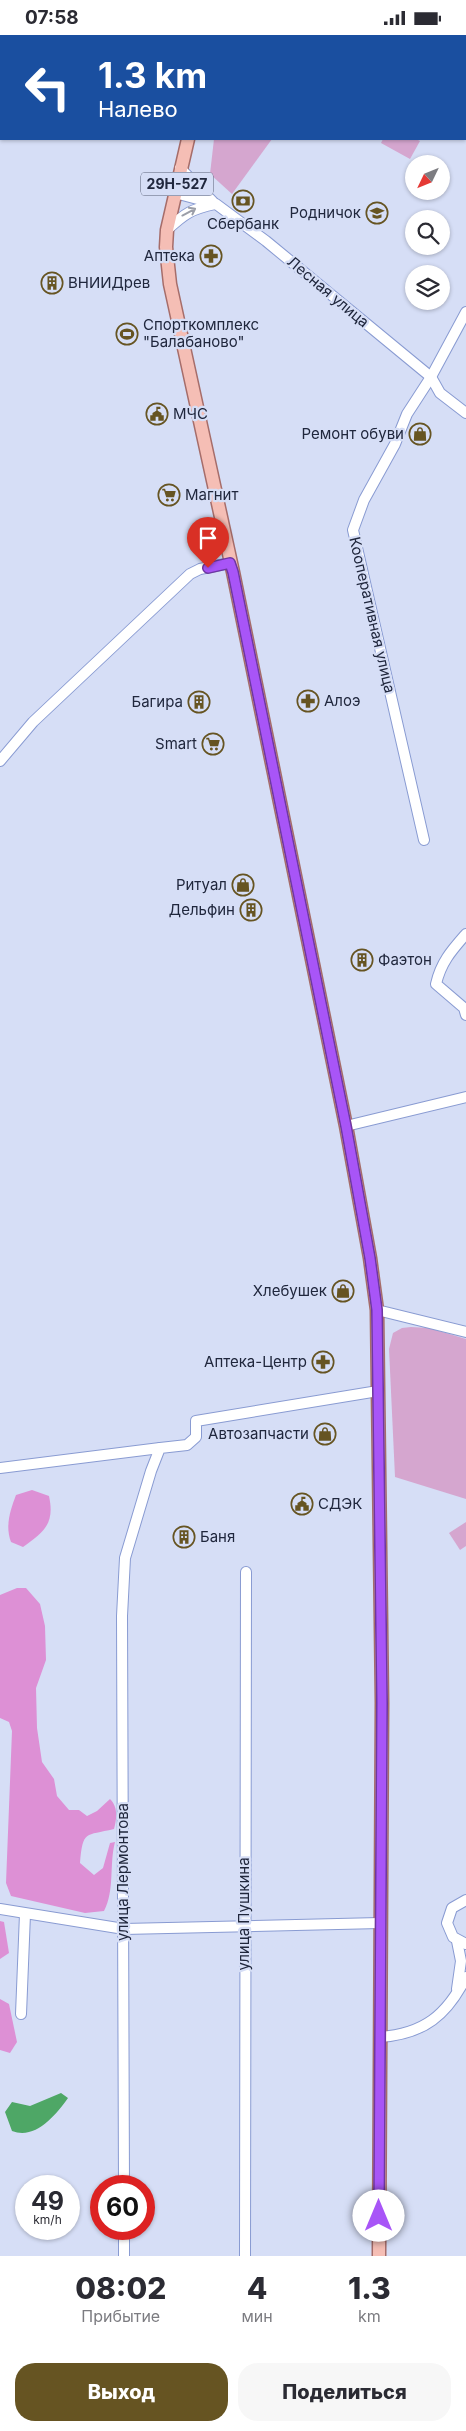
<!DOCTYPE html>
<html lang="ru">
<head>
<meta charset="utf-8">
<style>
  :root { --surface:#fff; --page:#f7f7f7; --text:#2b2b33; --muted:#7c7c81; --accent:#665422 }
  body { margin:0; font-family:Inter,sans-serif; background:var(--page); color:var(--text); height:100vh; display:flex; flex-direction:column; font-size:19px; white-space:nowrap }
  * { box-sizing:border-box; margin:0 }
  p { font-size:16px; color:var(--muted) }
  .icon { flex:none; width:28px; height:28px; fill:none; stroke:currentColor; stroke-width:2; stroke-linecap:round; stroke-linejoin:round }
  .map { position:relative; height:2221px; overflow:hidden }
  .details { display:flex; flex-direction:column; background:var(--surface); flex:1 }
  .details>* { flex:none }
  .banner { position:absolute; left:0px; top:0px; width:466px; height:105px; box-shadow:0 1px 4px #0004; background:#1a4fa0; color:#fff; overflow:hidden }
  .needle { width:32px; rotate:227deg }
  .controls { position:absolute; left:405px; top:120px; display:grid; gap:10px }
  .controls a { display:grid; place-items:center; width:45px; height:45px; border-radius:50%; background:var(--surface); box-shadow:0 1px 4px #0004; font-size:25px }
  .speed { position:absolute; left:15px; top:2140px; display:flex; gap:10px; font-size:25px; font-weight:700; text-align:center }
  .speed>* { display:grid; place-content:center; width:65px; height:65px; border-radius:50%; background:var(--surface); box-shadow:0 1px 4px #0004; line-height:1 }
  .speed small { font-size:12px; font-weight:400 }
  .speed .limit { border:8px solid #d22; background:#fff; color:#111 }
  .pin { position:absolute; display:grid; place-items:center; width:42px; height:42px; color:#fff; margin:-51px -21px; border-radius:50% 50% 50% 0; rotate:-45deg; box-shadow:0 0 5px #0007 }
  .pin .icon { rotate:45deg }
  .me { position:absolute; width:55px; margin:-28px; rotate:0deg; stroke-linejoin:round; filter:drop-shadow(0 0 4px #0008) }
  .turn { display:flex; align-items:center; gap:18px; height:105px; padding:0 15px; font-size:22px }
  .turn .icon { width:65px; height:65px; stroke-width:2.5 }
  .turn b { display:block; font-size:35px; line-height:42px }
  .eta { display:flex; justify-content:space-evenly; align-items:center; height:85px; text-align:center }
  .eta b { font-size:30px; font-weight:800; line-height:35px }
  .button { display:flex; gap:10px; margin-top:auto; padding:10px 15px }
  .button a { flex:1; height:58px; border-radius:20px; background:var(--accent); color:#fff; font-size:20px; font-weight:800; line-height:58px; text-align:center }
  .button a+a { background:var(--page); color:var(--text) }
  .status { display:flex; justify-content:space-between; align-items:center; height:35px; padding:0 25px; background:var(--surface); direction:ltr }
  .status svg { height:14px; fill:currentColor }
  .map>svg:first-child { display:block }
  .green { fill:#d5a6cf }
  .forest { fill:#dd90d5 }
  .water { fill:#4ea766 }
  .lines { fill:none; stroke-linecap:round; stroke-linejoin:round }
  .minor-casing { stroke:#899bd2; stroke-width:12 }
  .major-casing { stroke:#a66d6a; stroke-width:15 }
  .minor { stroke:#fff; stroke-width:10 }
  .major { stroke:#f5beb5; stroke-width:12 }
  .rail-casing { stroke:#8189a0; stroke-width:4.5 }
  .rail { stroke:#d6def6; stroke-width:2.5; stroke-dasharray:8; stroke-linecap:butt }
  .oneway { stroke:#9b9ea8 }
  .route-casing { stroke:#6d37a1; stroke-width:12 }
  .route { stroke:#a855f7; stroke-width:9 }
  .labels { text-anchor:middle; stroke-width:4.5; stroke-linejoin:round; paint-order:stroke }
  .shield { fill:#d6def6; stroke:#575e74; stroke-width:1 }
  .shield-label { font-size:14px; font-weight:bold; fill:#20273d }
  .poi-label { font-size:15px; fill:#20273d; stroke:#d6def6; text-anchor:end }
  .street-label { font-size:15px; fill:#20273d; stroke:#d6def6 }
</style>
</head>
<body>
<div class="status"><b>07:58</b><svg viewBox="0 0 49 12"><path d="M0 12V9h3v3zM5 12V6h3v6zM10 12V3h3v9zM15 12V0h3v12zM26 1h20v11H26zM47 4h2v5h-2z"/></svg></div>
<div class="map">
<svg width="466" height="2221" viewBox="0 0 466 2221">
  <rect width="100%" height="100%" fill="#d6def6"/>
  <g class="green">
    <path d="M214 104H272L232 159 210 139Z"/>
    <path d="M383 104H416L420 106 410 124 381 108Z"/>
    <path d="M411 1292 429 1293 466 1304V1464L395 1442 389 1314 393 1298 402 1293Z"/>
    <path d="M466 1487V1511L460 1515 449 1498Z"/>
  </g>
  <g class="forest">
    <path d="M32 1455 49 1461C55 1489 44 1497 23 1512L11 1507C5 1491 10 1476 16 1460Z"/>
    <path d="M17 1553H26L40 1569 45 1591 46 1625 36 1653 37 1693 42 1727 54 1744 57 1761 69 1775H79L87 1781 97 1776 110 1764C118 1772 117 1783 114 1794 85 1801 83 1795 80 1828L94 1840 103 1833 110 1808 115 1807C109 1830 115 1855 104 1876L85 1878 11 1861 6 1848 12 1696 9 1687 0 1683V1560Z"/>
    <path d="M0 1886 4 1887 9 1918 0 1924Z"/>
    <path d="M0 1964 9 1969 17 2007 10 2018 0 2015Z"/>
  </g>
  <path class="water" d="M61 2058 68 2063C55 2081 35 2105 12 2096L5 2077 12 2067 30 2071Z"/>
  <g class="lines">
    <g class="minor-casing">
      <g id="minor">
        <path d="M379 0 381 1"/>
        <path d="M465 50H466"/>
        <path d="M180 133 213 167"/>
        <path d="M175 158 216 169 266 206 431 342 440 358 466 378"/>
        <path d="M167 195C185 178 192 174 215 169"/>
        <path d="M0 726 33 687 190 539 200 534 230 528"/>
        <path d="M424 805 353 495 364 465 395 409 407 379 431 342 466 277"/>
        <path d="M466 899C452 915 441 927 436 949L464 973 466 980"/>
        <path d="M346 1091 466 1062"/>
        <path d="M377 1275 466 1297"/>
        <path d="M0 1433 160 1413"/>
        <path d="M466 1865 452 1873 447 1888 453 1902 466 1909"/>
        <path d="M0 1874 124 1894 380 1888"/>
        <path d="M457 1906 461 1926 457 1954"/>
        <path d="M21 1979 25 1879"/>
        <path d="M380 2002C424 1999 447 1980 466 1942"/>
        <path d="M124 2151 122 1581 125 1523 151 1436 160 1413 187 1410 196 1402V1386L378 1356"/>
        <path d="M124 2194V2221"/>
        <path d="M245 2221 246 1537"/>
      </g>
    </g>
    <g class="major-casing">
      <g id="major">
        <path d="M228 1 229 0"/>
        <path d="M188 104 167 195 166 212 170 249 233 537 346 1091 370 1223 377 1275 382 1668 379 2221"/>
      </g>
    </g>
    <use href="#minor" class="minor"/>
    <use href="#major" class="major"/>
    <g class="rail-casing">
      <g id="rail">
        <path d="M17 1 18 0"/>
        <path d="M0 2 2 0"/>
        <path d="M0 20 1 18"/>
      </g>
    </g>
    <use href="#rail" class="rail"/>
  </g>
  <defs><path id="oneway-shaft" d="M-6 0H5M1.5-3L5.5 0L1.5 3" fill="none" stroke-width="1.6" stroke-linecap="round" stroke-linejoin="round" transform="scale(1.25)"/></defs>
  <use class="oneway" href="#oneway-shaft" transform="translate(189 177) rotate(-28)"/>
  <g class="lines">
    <g class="route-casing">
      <path id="route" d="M208 533 230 528 233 537 346 1091 370 1223 377 1275 382 1668 379 2181"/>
    </g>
    <use href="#route" class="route"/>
  </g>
  <defs>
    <g id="bank-ring" transform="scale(1.125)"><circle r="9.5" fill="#d6def6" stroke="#665422" stroke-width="1.5"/><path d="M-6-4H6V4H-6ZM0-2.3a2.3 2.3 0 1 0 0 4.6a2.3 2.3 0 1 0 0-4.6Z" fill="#665422"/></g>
    <g id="school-ring" transform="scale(1.125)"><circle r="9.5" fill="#d6def6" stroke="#665422" stroke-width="1.5"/><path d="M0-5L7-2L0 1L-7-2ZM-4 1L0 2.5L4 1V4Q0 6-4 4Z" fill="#665422"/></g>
    <g id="pharmacy-ring" transform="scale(1.125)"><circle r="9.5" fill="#d6def6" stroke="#665422" stroke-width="1.5"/><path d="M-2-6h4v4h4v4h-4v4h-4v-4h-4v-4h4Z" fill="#665422"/></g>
    <g id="building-ring" transform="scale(1.125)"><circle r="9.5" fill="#d6def6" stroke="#665422" stroke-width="1.5"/><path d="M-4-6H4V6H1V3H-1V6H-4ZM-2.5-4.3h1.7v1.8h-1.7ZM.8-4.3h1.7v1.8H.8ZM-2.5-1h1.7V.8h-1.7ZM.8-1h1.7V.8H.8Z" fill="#665422"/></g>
    <g id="stadium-ring" transform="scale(1.125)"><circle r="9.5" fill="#d6def6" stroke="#665422" stroke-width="1.5"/><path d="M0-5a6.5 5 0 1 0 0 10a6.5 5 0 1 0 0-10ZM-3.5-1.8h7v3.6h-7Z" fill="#665422"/></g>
    <g id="civic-ring" transform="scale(1.125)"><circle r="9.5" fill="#d6def6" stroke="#665422" stroke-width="1.5"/><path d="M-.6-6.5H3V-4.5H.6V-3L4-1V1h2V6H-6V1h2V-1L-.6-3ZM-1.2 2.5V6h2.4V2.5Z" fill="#665422"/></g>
    <g id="shop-ring" transform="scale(1.125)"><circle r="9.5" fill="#d6def6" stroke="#665422" stroke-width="1.5"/><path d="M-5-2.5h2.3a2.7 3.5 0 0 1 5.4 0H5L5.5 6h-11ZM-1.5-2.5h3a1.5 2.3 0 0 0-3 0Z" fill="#665422"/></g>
    <g id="supermarket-ring" transform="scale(1.125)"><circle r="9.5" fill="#d6def6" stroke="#665422" stroke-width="1.5"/><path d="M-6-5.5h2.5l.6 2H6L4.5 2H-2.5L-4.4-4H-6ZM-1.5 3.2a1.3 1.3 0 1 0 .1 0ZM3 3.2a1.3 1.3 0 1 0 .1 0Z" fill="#665422"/></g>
  </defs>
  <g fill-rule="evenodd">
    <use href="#bank-ring" x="243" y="166"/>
    <use href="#school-ring" x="377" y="178"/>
    <use href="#pharmacy-ring" x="211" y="221"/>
    <use href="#building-ring" x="52" y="248"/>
    <use href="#stadium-ring" x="127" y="299"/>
    <use href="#civic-ring" x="157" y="379"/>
    <use href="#shop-ring" x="420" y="399"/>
    <use href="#supermarket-ring" x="169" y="460"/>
    <use href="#pharmacy-ring" x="308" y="666"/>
    <use href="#building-ring" x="199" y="667"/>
    <use href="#supermarket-ring" x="213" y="709"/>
    <use href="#shop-ring" x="243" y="850"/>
    <use href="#building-ring" x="251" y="875"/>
    <use href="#building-ring" x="362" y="925"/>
    <use href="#shop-ring" x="343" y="1256"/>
    <use href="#pharmacy-ring" x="323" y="1327"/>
    <use href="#shop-ring" x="325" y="1399"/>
    <use href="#civic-ring" x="302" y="1469"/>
    <use href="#building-ring" x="184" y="1502"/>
  </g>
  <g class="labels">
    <rect class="shield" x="141" y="137.5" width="72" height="23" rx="4"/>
    <g class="shield-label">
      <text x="177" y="154">29Н-527</text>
    </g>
    <g class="poi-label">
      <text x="361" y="183">Родничок</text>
      <text x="243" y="194" text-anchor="middle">Сбербанк</text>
      <text x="195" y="226">Аптека</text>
      <text x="68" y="253" text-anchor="start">ВНИИДрев</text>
      <text x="143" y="295" text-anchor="start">Спорткомплекс<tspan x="143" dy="17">"Балабаново"</tspan></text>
      <text x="173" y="384" text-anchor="start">МЧС</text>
      <text x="404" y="404">Ремонт обуви</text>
      <text x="185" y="465" text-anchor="start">Магнит</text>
      <text x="324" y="671" text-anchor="start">Алоэ</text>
      <text x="183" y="672">Багира</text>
      <text x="197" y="714">Smart</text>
      <text x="227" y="855">Ритуал</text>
      <text x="235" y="880">Дельфин</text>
      <text x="378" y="930" text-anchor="start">Фаэтон</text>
      <text x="327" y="1261">Хлебушек</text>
      <text x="307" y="1332">Аптека-Центр</text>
      <text x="309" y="1404">Автозапчасти</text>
      <text x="318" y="1474" text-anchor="start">СДЭК</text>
      <text x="200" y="1507" text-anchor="start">Баня</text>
    </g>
    <g class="street-label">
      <text transform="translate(328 257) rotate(40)" y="5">Лесная улица</text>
      <text transform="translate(372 580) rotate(77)" y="5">Кооперативная улица</text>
      <text transform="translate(123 1837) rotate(-90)" y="5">улица Лермонтова</text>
      <text transform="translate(244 1879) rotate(-90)" y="5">улица Пушкина</text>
    </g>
  </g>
</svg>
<div class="controls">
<a><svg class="needle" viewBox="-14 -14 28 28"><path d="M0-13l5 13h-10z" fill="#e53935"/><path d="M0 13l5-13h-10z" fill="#7c7c81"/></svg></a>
<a><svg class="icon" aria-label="search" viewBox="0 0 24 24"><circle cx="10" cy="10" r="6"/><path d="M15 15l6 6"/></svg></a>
<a><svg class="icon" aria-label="layers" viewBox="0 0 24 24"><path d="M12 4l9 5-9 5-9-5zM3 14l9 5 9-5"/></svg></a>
</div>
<div class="speed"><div>49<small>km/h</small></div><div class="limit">60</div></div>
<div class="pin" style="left:208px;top:533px;background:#d93025"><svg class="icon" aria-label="arrive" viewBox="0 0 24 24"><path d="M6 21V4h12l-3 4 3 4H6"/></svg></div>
<svg class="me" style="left:379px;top:2181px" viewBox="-20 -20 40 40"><circle r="19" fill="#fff"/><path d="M0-13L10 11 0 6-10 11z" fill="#a855f7"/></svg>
<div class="banner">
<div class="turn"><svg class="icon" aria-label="left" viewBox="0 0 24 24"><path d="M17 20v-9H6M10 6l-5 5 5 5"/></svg><div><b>1.3 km</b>Налево</div></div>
</div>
</div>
<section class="details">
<div class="eta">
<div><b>08:02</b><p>Прибытие</p></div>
<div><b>4</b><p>мин</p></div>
<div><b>1.3</b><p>km</p></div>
</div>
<div class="button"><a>Выход</a><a>Поделиться</a></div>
</section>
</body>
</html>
